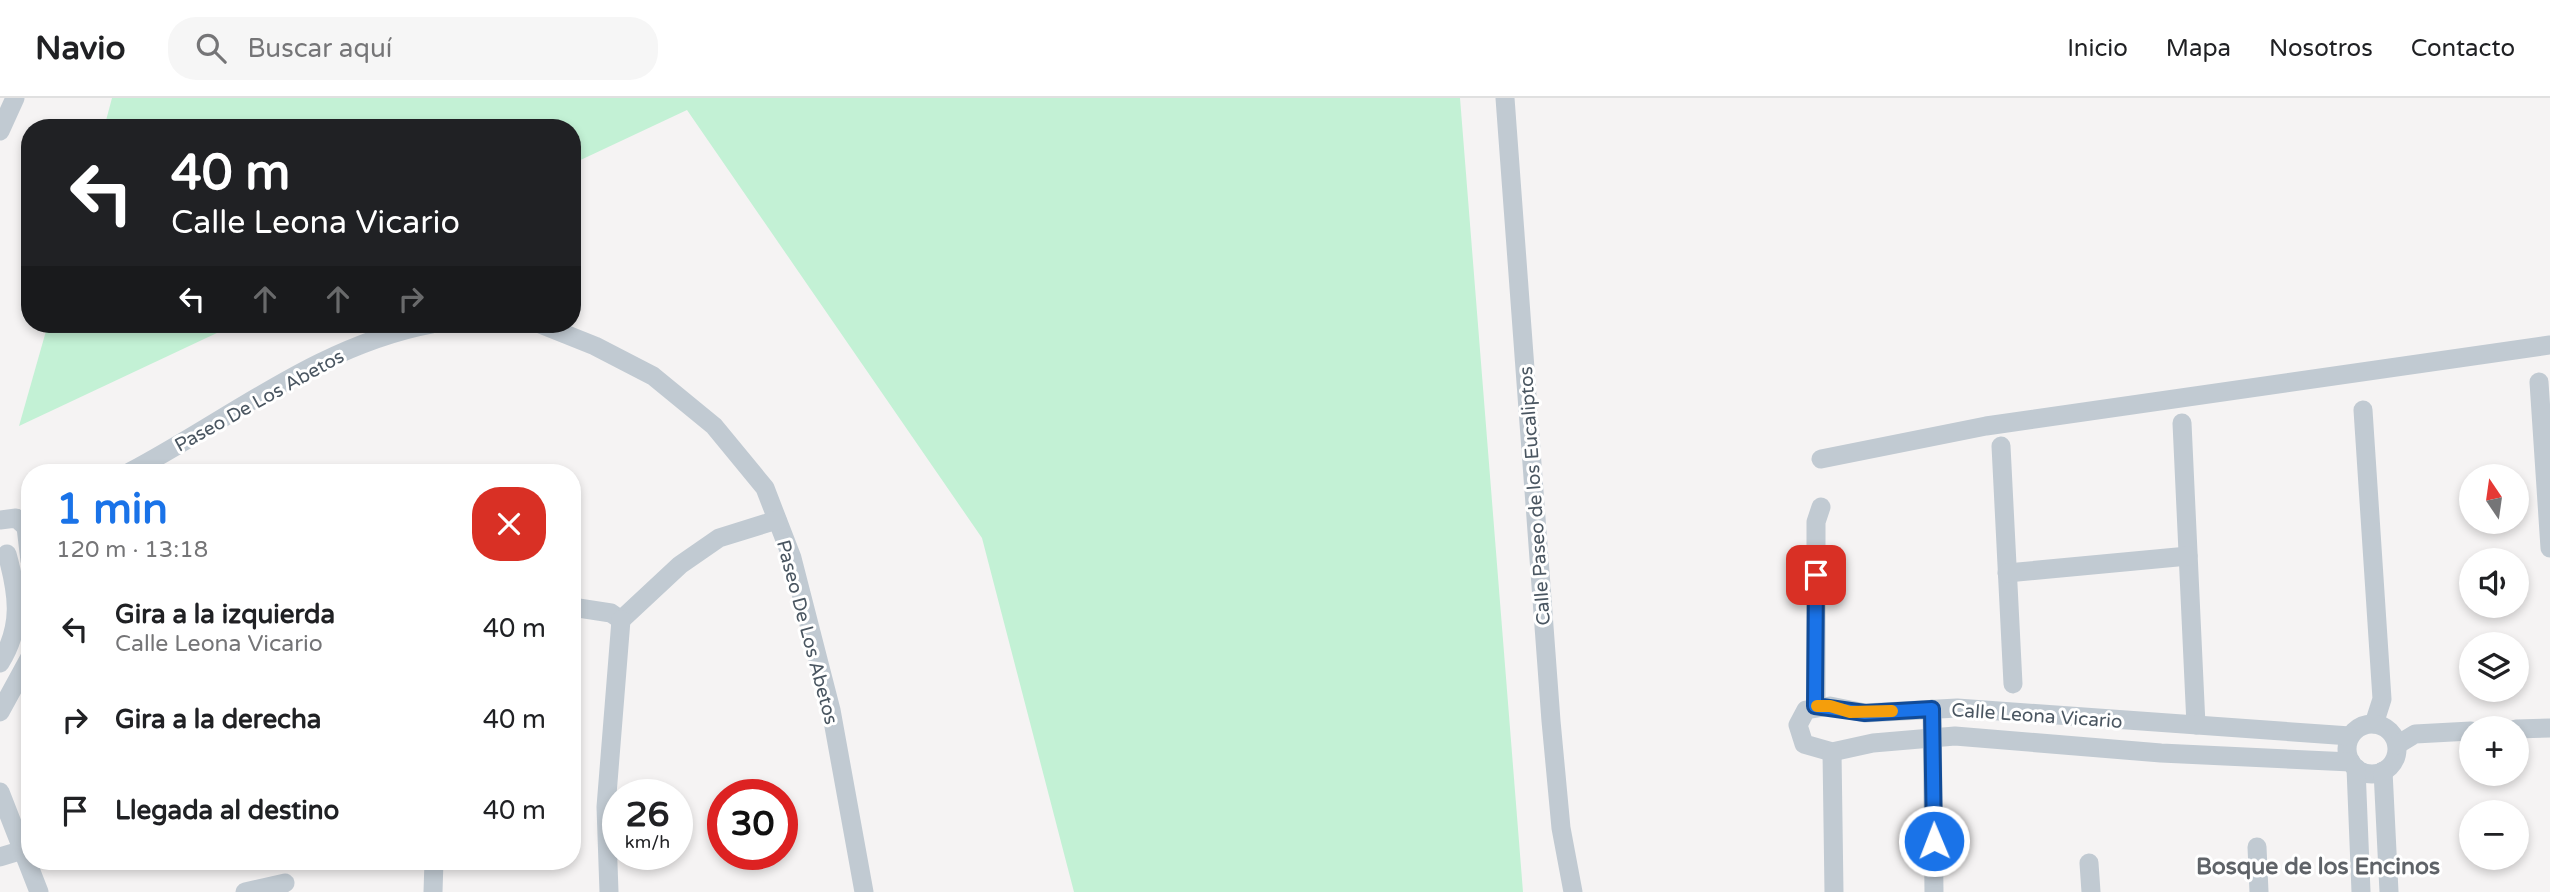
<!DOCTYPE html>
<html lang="es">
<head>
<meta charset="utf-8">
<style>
  :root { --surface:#fff; --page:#f6f6f6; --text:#202124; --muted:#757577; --line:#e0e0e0; --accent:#1a73e8 }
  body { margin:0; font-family:"Varela Round",sans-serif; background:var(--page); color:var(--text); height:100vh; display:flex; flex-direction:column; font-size:26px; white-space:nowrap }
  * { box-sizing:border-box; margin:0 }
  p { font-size:23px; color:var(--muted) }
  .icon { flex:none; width:38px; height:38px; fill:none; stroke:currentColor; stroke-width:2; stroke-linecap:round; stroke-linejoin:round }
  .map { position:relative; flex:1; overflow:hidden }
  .sheet { position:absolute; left:21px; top:366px; width:560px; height:406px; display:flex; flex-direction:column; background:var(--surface); border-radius:28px; box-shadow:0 4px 10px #0003 }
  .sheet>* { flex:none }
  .guide { position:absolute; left:21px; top:21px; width:560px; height:214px; border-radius:28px; box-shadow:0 4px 10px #0003; background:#202124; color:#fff; overflow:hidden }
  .needle { width:46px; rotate:347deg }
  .fabs { position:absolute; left:2459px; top:366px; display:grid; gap:14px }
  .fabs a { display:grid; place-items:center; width:70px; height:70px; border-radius:50%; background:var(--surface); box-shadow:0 4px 10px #0003; font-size:35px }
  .speed { position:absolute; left:602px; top:681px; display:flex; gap:14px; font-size:35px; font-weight:700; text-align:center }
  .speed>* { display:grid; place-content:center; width:91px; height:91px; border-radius:50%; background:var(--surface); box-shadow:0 4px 10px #0003; line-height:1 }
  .speed small { font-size:18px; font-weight:400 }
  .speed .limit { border:10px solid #d22; background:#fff; color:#111 }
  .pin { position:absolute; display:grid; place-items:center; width:60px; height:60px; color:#fff; margin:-30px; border-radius:14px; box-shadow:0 4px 10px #0006 }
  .me { position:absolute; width:77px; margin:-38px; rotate:359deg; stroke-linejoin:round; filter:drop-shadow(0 0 5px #0008) }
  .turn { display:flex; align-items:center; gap:24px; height:147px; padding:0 35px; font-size:32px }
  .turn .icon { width:91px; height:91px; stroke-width:2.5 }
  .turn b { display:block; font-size:49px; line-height:60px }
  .lanes { display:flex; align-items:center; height:66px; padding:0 35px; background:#0003; justify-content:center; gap:35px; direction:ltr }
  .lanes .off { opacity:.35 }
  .round { display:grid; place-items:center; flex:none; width:74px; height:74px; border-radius:28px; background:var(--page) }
  .summary { display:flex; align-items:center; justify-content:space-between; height:119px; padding:0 35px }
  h1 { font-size:42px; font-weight:800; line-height:52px; color:var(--accent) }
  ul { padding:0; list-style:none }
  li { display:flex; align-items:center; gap:21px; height:91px; padding:0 35px }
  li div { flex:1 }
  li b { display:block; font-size:26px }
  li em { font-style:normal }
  header { display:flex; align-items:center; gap:42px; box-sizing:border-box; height:98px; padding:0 35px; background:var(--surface); border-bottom:2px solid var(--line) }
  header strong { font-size:33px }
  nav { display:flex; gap:38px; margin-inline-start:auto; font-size:24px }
  .search { width:490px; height:63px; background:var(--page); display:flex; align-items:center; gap:18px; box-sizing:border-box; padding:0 24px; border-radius:28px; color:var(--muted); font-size:26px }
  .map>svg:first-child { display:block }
  .green { fill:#c3f1d5 }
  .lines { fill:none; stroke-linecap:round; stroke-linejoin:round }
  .minor { stroke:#c1cad2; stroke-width:19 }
  .route-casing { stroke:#114b97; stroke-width:18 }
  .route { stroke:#1a73e8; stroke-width:12 }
  .slow { stroke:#f59e0b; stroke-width:12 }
  .labels { text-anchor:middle; stroke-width:6; stroke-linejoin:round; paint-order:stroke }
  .street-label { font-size:19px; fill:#4a5661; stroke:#fff }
  .quarter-label { font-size:23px; font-weight:bold; fill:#5f6368; stroke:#fff }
</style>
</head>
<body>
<header>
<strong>Navio</strong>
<div class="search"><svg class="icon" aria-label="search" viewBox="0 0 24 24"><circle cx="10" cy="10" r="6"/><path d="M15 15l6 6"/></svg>Buscar aquí</div>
<nav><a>Inicio</a><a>Mapa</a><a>Nosotros</a><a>Contacto</a></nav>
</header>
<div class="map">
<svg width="2550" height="794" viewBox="0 0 2550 794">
  <rect width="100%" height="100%" fill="#f5f3f3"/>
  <g class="green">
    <path d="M112 0H1460L1523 794H1074L982 440 687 12 572 66V30H104Z"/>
    <path d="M48 226H236L19 328Z"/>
  </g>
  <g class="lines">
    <g class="minor">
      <path d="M1505 0 1551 623 1561 730 1573 794"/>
      <path d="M0 33 15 0"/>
      <path d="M540 226 595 248 653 278 714 328 765 390 792 460 831 612 864 794"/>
      <path d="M2539 284 2550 450"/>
      <path d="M2363 312 2382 601 2374 626"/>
      <path d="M2182 325 2196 627"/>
      <path d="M2001 348 2013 586"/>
      <path d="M1821 361 1986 328 2550 247"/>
      <path d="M130 374C229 322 319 247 432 226"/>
      <path d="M0 422 16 420 26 429 30 463"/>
      <path d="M2007 475 2188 458"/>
      <path d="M572 509 611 515 621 522"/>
      <path d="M621 522 680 467 719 440 777 422"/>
      <path d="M0 565C23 528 18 496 7 456"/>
      <path d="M1816 608V424L1821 409"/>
      <path d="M1932 611 1934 794"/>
      <path d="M0 614 30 559"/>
      <circle cx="2372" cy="651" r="25"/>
      <path d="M2516 631 2550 630"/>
      <path d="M2350 638 1957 610 1865 615 1830 608 1806 612 1798 627 1804 646 1832 654 1873 645 1955 638 2161 655 2351 664"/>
      <path d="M2397 647 2415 636 2471 633"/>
      <path d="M1832 654 1834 794"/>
      <path d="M2356 670 2361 794"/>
      <path d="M2383 673 2389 794"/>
      <path d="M0 694 39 794"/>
      <path d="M2257 749 2259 794"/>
      <path d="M0 759 23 752"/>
      <path d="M2089 765 2091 794"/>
      <path d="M245 794 285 785"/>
      <path d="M433 794 434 763"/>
      <path d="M609 794 606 709 621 522"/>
    </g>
  </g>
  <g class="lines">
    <g class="route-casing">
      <path id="route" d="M1816 477 1815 608 1865 615 1932 611 1934 743"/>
    </g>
    <use href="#route" class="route"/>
    <path class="slow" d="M1817 608H1830L1850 614 1892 613"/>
  </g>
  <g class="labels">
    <g class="street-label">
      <text transform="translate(259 302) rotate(-29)" y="7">Paseo De Los Abetos</text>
      <text transform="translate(1534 398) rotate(-94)" y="7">Calle Paseo de los Eucaliptos</text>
      <text transform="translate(808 534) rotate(75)" y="7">Paseo De Los Abetos</text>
      <text transform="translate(2037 617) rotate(4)" y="7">Calle Leona Vicario</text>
    </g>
    <g class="quarter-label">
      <text x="2318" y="776">Bosque de los Encinos</text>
    </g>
  </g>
</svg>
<div class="fabs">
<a><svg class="needle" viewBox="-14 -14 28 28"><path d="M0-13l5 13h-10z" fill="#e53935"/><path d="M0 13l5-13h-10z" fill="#757577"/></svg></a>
<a><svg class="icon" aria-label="sound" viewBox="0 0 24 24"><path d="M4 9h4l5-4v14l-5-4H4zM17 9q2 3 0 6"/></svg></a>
<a><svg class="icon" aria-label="layers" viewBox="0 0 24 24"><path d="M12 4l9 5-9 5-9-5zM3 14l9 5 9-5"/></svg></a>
<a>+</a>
<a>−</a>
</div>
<div class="speed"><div>26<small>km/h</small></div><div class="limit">30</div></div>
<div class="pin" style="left:1816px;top:477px;background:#d93025"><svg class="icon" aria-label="arrive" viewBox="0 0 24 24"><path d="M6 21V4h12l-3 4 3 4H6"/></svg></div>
<svg class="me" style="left:1934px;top:743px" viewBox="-20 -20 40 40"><circle r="17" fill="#1a73e8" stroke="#fff" stroke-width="3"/><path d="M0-11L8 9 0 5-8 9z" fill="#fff"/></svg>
<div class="guide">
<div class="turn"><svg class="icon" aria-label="left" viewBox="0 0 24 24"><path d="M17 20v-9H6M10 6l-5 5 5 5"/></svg><div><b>40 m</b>Calle Leona Vicario</div></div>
<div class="lanes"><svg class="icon" aria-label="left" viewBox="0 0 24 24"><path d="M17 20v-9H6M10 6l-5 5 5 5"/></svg><svg class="icon off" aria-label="ahead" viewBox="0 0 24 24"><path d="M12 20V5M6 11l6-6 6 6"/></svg><svg class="icon off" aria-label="ahead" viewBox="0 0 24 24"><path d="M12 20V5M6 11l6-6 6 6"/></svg><svg class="icon off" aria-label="right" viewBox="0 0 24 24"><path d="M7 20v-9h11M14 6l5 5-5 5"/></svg></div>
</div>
<section class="sheet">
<div class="summary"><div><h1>1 min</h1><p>120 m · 13:18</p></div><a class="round" style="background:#d93025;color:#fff"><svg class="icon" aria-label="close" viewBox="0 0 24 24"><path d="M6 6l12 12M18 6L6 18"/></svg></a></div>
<ul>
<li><svg class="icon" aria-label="left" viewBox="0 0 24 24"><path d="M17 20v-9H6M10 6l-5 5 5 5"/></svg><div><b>Gira a la izquierda</b><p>Calle Leona Vicario</p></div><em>40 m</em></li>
<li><svg class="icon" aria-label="right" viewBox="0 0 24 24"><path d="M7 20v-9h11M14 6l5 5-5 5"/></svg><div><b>Gira a la derecha</b></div><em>40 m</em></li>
<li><svg class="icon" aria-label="arrive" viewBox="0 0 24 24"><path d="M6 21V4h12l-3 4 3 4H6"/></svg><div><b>Llegada al destino</b></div><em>40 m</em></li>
</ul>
</section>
</div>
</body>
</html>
